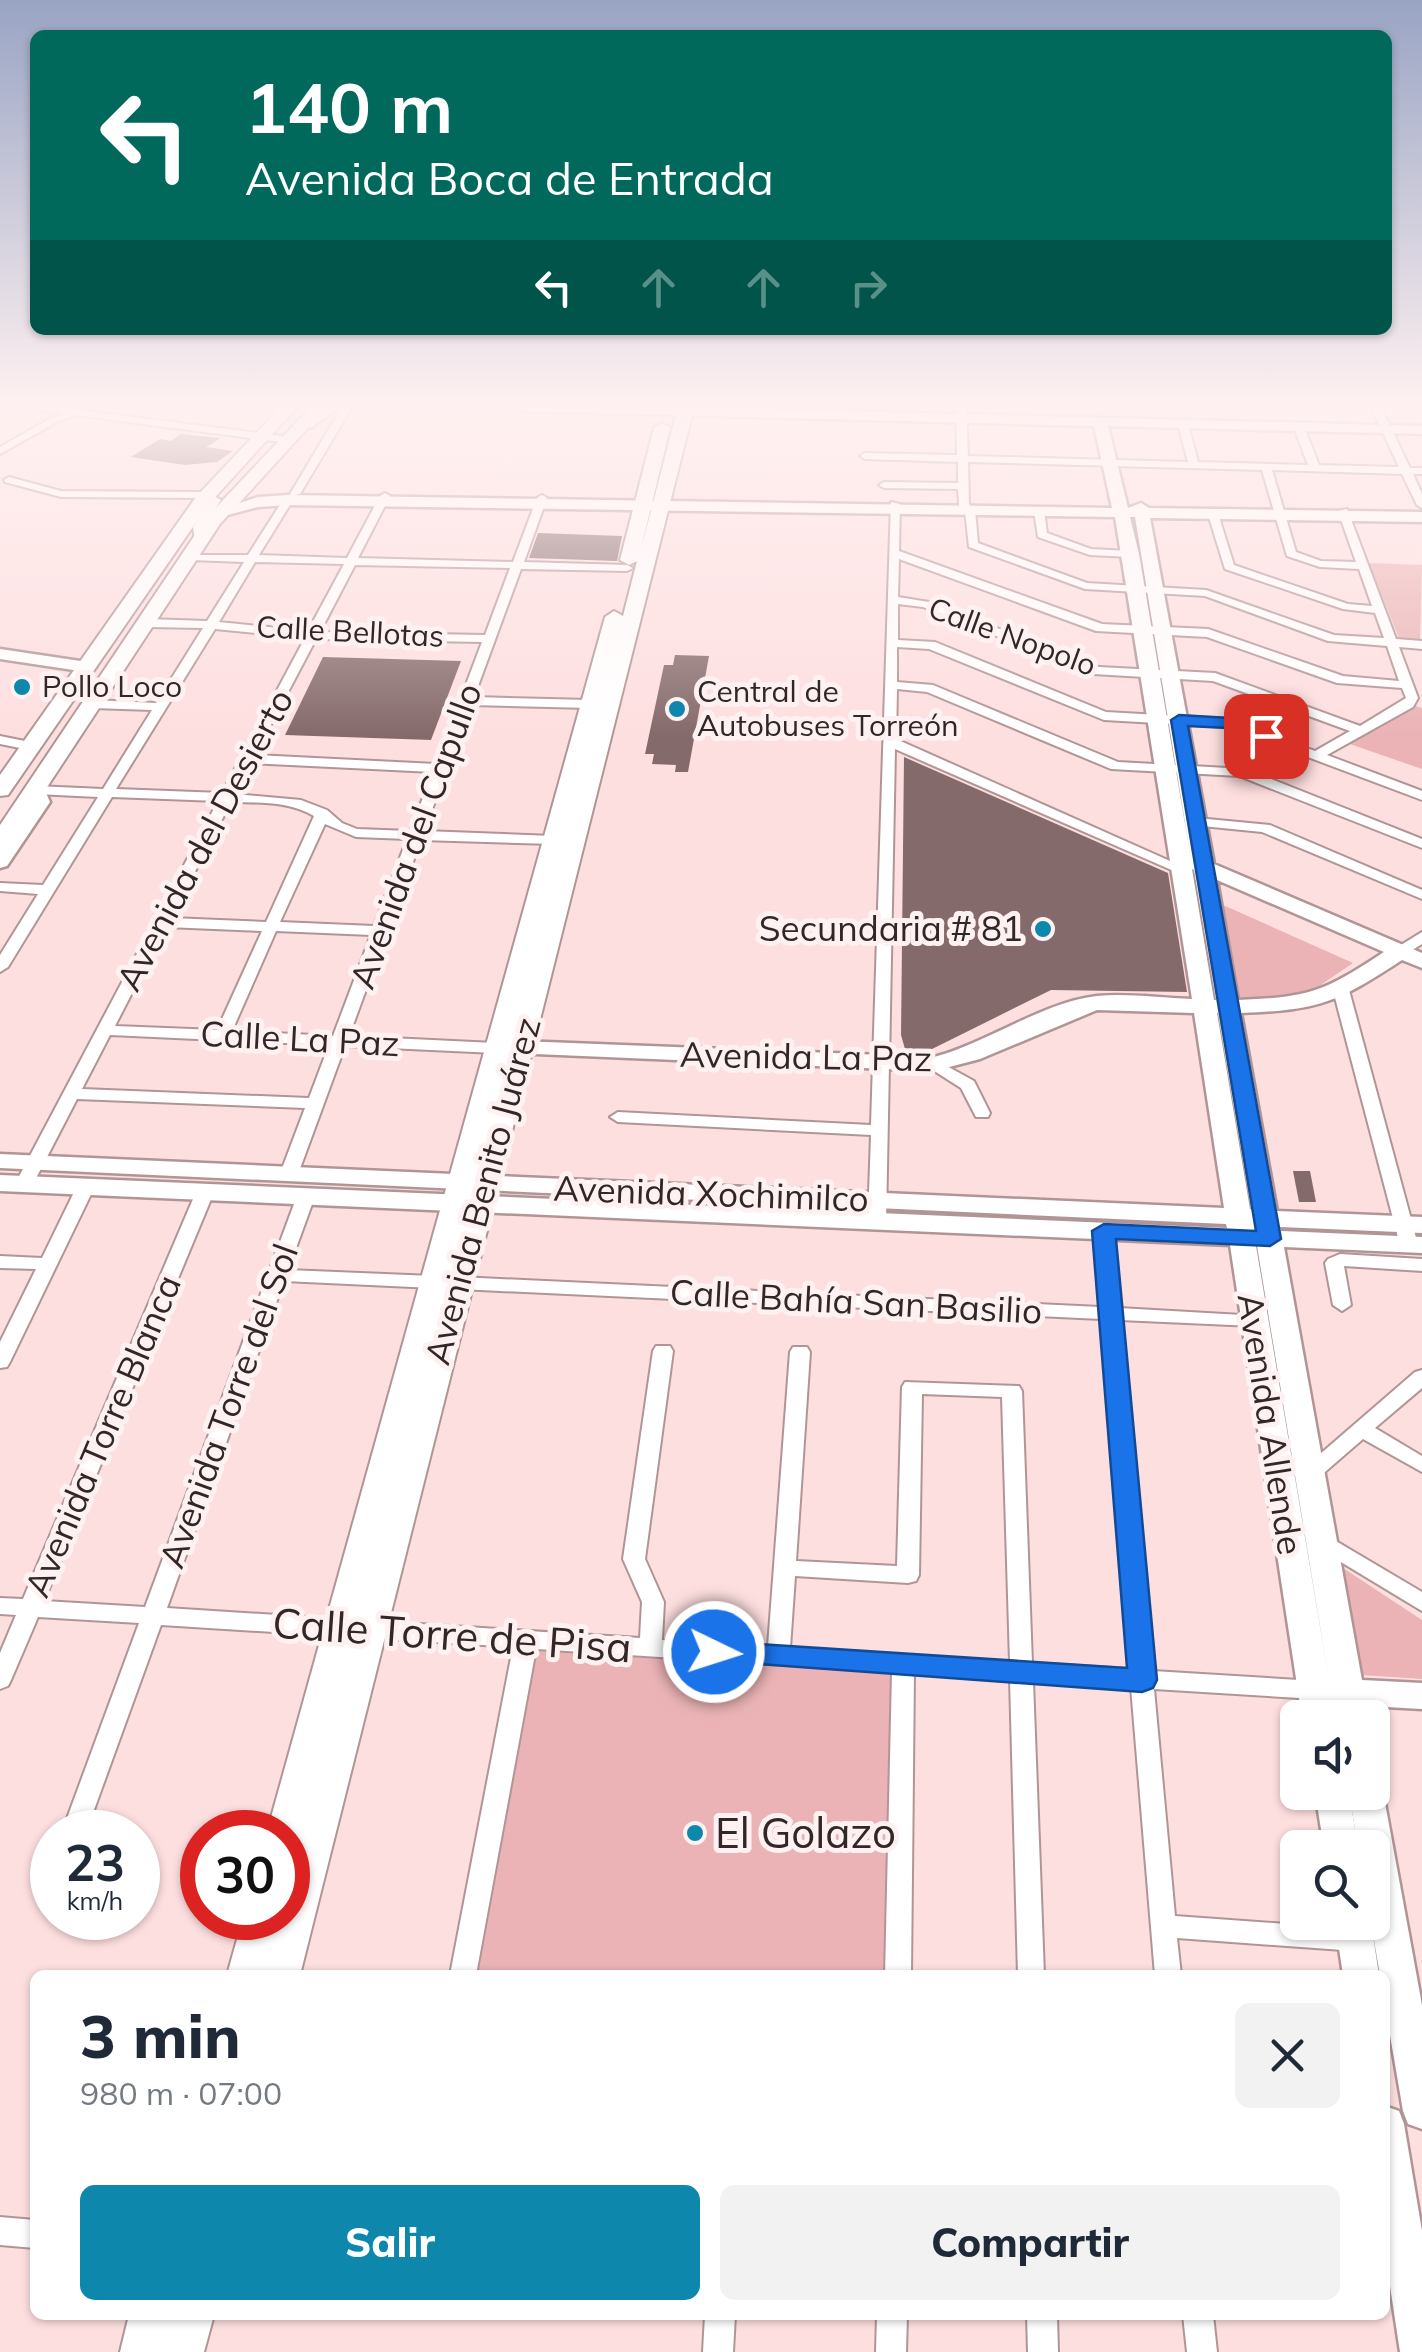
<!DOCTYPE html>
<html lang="es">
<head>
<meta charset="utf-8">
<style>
  :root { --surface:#fff; --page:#f2f2f3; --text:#1f2937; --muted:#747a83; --accent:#0d87ab }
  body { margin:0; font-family:Mulish,sans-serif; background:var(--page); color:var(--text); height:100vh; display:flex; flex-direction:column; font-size:38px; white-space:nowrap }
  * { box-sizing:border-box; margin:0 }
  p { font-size:32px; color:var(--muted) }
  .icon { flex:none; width:55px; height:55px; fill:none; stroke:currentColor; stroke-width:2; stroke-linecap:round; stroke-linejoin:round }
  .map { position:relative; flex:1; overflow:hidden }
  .details { position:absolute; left:30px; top:1970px; width:1360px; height:350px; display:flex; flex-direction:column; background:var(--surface); border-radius:15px; box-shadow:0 2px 8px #0004 }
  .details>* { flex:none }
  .banner { position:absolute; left:30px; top:30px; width:1362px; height:305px; border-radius:15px; box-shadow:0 2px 8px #0004; background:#00695c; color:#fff; overflow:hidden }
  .fabs { position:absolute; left:1280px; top:1700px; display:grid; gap:20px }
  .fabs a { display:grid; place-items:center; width:110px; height:110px; border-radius:15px; background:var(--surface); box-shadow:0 2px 8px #0004; font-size:50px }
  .speed { position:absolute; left:30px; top:1810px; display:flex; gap:20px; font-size:50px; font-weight:700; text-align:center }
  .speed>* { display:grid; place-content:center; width:130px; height:130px; border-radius:50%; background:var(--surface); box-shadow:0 2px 8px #0004; line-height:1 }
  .speed small { font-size:25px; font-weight:400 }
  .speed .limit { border:15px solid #d22; background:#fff; color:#111 }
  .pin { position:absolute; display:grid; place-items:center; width:85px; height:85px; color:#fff; margin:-42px; border-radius:20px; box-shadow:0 5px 15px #0006 }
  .me { position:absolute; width:110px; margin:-55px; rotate:94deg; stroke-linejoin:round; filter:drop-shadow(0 0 8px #0008) }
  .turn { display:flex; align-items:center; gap:35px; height:210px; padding:0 50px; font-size:45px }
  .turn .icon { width:130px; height:130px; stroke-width:2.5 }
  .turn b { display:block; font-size:70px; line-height:85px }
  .lanes { display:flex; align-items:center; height:95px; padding:0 50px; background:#0003; justify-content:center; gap:50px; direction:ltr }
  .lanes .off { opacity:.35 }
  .round { display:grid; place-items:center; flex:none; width:105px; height:105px; border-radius:15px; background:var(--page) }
  .overview { display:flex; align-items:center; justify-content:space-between; height:170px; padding:0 50px }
  h1 { font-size:60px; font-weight:800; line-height:75px }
  .button { display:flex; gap:20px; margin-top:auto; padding:20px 50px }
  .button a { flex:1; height:115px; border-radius:15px; background:var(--accent); color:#fff; font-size:40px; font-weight:800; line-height:115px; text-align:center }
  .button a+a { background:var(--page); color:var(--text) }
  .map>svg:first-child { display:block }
  .green { fill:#ebb3b5 }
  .building { fill:#856a6b }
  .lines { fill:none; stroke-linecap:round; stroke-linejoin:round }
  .street-casing { stroke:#b19596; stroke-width:4 }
  .secondary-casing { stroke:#b19596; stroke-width:5 }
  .primary-casing { stroke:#b19596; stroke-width:4 }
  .street { fill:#fff; fill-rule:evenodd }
  .secondary { fill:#fff; fill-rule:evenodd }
  .primary { fill:#fff; fill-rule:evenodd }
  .route { fill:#1a73e8; stroke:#114b97; stroke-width:2.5 }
  .poi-dot { fill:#0d87ab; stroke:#fef1f2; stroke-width:4 }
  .labels { text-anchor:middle; stroke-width:10; stroke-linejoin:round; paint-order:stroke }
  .far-street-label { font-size:30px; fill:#322627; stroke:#fef1f2 }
  .far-poi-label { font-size:30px; fill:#322627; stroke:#fef1f2; text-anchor:start }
  .street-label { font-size:35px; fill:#322627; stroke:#fef1f2 }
  .poi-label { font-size:35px; fill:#322627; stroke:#fef1f2; text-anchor:end }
  .near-street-label { font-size:42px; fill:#322627; stroke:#fef1f2 }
  .near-poi-label { font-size:42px; fill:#322627; stroke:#fef1f2; text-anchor:start }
</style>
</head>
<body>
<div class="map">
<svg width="1422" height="2352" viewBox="0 0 1422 2352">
  <rect width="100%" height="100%" fill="#fedfe0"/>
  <g class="green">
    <path d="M1369 563 1422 565 1420 642 1400 641Z"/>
    <path d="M1416 706 1422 708V769L1347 743Z"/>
    <path d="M1223 905 1353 963 1303 997 1239 1001Z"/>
    <path d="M1343 1568 1422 1620V1679L1362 1675Z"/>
    <path d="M534 1649 896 1669 890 1975H471Z"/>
  </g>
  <g class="building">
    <path d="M181 434 221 438 206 447 233 451 217 462 185 465 131 457 160 439 171 441Z"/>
    <path d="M538 533 622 536 617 561 529 558Z"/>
    <path d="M675 655 709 656 688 772H675L676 765 652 764 654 754H645L664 665H673Z"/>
    <path d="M323 657 461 661 431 740 285 735Z"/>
    <path d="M904 757 1168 873 1187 992 1051 990 924 1053 905 1049 901 1035Z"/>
    <path d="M1293 1171H1310L1316 1202H1299Z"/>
  </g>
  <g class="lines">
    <g class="street-casing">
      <g id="street">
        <path d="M28 407H55L289 437 294 440 289 443 75 415 57 422 0 454V447L51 418 66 414Z"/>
        <path d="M342 407H352L300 494 291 496 290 494Z"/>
        <path d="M956 407H966L968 456 1188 462 1178 424 1183 421 1188 424 1198 462 1308 465 1294 427 1299 424 1304 427 1319 465 1399 467 1371 407H1381L1410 468H1422V474H1413L1422 494V508L1417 505 1402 474 1272 470 1296 552 1321 561 1356 562 1338 511 1347 509 1396 639 1422 641V649L1399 647 1418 698 1413 707 1327 755 1422 791V800L1228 727 1104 720 929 649 897 647V682L933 685 1118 762 1246 769 1422 839V848L1239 776 1111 769 927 692 897 689 896 739 1188 869 1186 872H1176L895 749 886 1221 877 1227 868 1221 871 1135 618 1122 610 1117 618 1112 871 1125 891 502 900 504 899 551 1102 624 1208 629 1343 676 1399 681 1387 646 1328 641 1205 596 1085 589 969 547 965 511 959 505 958 489 884 488 879 485 884 482 958 483V462L865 459 860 456 865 453 957 455ZM968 462 1262 470 1287 556 1320 567 1359 569 1372 606 1348 604 1234 565 1218 514 1213 511 1208 514 1225 569 1343 609 1375 613 1384 638 1334 635 1206 590 1087 583 978 543 975 510 969 504ZM899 559 1096 631 1207 637 1337 683 1402 688 1406 698 1360 726 1215 673 1099 667 929 602 898 597ZM898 604 923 607 1093 674 1213 681 1350 731 1315 751 1230 719 1106 712 935 642 898 640Z"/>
        <path d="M9 477 61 491 207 492 221 500 203 527 207 541 201 544 195 541 193 527 210 501 205 498 61 497 5 482 4 480Z"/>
        <path d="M385 493 390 496 358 558 513 562 537 498 542 495 547 498 524 562 627 565 633 568 627 571 521 569 474 697 589 700 595 704 589 708 471 705 424 831 553 836 560 840 553 844 421 840 349 1036 495 1043 503 1048 495 1053 345 1046 298 1174 289 1179 280 1174 305 1108 77 1099 33 1184 24 1189 18 1188 15 1184 218 801 112 797 8 967 0 972V955L38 894 0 891V883L43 885 98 797 36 794 29 790 36 786 103 789 152 710 93 708 87 704 93 700 156 703 203 628 147 627 141 623 147 619 207 621 244 562 190 560 184 557 186 555H248L283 500 288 497 293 500 259 555 347 558 380 496ZM255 562 344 564 308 631 219 622ZM355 565 510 568 485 635 320 632ZM215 629 305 638 222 793 116 789ZM316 639 482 642 436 764 255 755ZM251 763 433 772 410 831 357 829 342 823 327 810 301 800 235 794ZM231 802C260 803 288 801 314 816L266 922 171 918ZM325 824 356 837 407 839 374 926 280 922ZM166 927 262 931 217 1030 115 1026ZM276 931 371 935 333 1036 232 1031ZM110 1035 329 1045 309 1098 82 1089Z"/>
        <path d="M1039 508 1044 511 1047 533 1091 549 1131 551 1137 554 1131 557 1090 555 1038 537 1034 511Z"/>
        <path d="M0 736 35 743 37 746 30 750 0 744Z"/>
        <path d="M1197 818 1270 825 1422 890V899L1262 832 1192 825V819Z"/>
        <path d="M1422 932V944L1406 954H1396L1393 951 1396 948Z"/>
        <path d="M1341 985 1349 990 1418 1245 1415 1249 1409 1251 1400 1245 1333 990Z"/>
        <path d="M934 1059 974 1081 990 1113 988 1117H976L961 1088 928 1067 926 1064 928 1061Z"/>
        <path d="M86 1181 95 1186 10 1362 7 1367 0 1368V1342L36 1269 0 1268V1256L42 1258 77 1186Z"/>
        <path d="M205 1187 214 1192 44 1601 145 1607 297 1196 306 1191 315 1196 288 1270 433 1276 442 1282 433 1288 284 1281 167 1608 640 1638 642 1602 623 1559 653 1351 656 1346H670L673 1351 645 1559 664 1602 662 1640 768 1646 790 1352 793 1347H807L810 1352 796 1561 897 1566 902 1387 905 1382 1019 1386 1022 1391 1032 1663 1130 1669 1101 1319 459 1289 450 1283 459 1277 1100 1307 1094 1231 1103 1225 1112 1231 1119 1308 1260 1316 1262 1320 1253 1326 1120 1320 1153 1671 1315 1681 1323 1684 1326 1690 1323 1696 1315 1699 1154 1689 1175 1916 1356 1929 1365 1932 1369 1940 1365 1948 1356 1951 1177 1938 1181 1975H1155L1131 1687 1033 1681 1044 1975H1018L1010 1679 914 1673 911 1975H885L892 1672 536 1649 476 1975H450L513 1647 161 1625 86 1832H62L139 1623 38 1617 11 1680 8 1686 0 1689V1653L16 1615 0 1614V1598L23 1599 196 1192ZM922 1394 1002 1397 1010 1662 790 1648 795 1576 908 1583 916 1581 919 1575Z"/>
        <path d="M1340 1254 1422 1259V1271L1344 1266 1351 1305 1342 1311 1333 1305 1325 1263 1328 1259Z"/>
        <path d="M1422 1370V1388L1375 1428 1422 1456V1472L1363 1439 1318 1478H1304L1301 1473 1304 1468 1415 1372Z"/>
        <path d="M1324 1534 1422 1592V1611L1316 1547 1313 1542 1316 1537Z"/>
        <path d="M0 2217 35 2220V2248L0 2245Z"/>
        <path d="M705 2315H735L733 2352H703Z"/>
        <path d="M877 2315H907L906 2352H876Z"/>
        <path d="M1027 2315H1057L1058 2352H1028Z"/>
        <path d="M1183 2315H1213L1217 2352H1187Z"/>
      </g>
    </g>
    <g class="secondary-casing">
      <g id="secondary">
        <path d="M323 407H339L312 427H302V421Z"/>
        <path d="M517 407H683L1422 426V434L1108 426 1128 508 1141 503 1149 508 1422 512V522L1150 518 1214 864 1422 953V968L1402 960C1336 1003 1320 1010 1241 1013L1277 1211 1422 1217V1233L1280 1227 1281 1231 1422 1237V1253L1284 1247 1362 1680 1422 1683V1709L1367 1706 1369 1718H1336L1333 1703 1335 1718H1302L1230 1245 0 1191V1175L1227 1228 1226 1224 0 1168V1154L1224 1208 1194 1013 1097 1010 980 1059 934 1071 512 1053 508 1048 520 1041 934 1057C987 1043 1043 1002 1097 996 1127 993 1161 998 1192 999L1115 517 288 505 258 507 220 517 212 512 258 497 288 495 1112 508 1094 426 524 411ZM1130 517H1135L1191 859 1139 554ZM1192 869 1194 870 1216 1000H1214ZM1217 880 1384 952C1323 992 1311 997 1238 1000ZM1217 1013H1218L1251 1209H1250ZM1256 1246H1257L1329 1680Z"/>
        <path d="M0 649 87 662 96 667 87 672 0 659Z"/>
        <path d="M36 784 43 786 50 802 7 866 0 868V847L30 802 26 790Z"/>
        <path d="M1372 1780 1383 1792 1422 2005V2129L1408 2124 1403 2111 1385 2006V1975H1380L1371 1923 1379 1975H1343L1335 1922H1372V1848H1358L1349 1792H1372Z"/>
        <path d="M1315 1792H1349L1358 1848H1324Z"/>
        <path d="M1385 2106 1399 2111 1404 2124 1422 2231V2352H1400L1385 2253Z"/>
      </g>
    </g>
    <g class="primary-casing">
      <g id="primary">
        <path d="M281 407H297L208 505 8 795 0 796V775L196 497Z"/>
        <path d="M311 407H327L220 524 11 842 0 849V825L207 517Z"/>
        <path d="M678 407H694L300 1975H227L243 1918H288V1871L295 1845 288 1847V1832H267L605 617 614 611 623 616 637 561 629 565 620 560 654 428 662 423 670 428 641 549Z"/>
        <path d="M129 2315H214L204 2352H120Z"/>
      </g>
    </g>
    <use href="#street" class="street"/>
    <use href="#secondary" class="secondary"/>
    <use href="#primary" class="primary"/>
  </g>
  <linearGradient id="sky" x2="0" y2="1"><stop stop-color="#99a4c4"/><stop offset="0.55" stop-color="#fff1f1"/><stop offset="1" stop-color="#fff1f1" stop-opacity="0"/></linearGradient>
  <rect width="1422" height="736" fill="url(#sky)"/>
  <path class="route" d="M1179 715 1230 718 1274 736 1266 741 1228 728 1188 726 1281 1239 1270 1246 1116 1239 1157 1680 1153 1688 1142 1692 704 1660 700 1652 704 1644 714 1641 1127 1668 1092 1231 1104 1224 1256 1231 1171 720Z"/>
  <g class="poi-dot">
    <circle cx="22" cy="687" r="10"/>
    <circle cx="677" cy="709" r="10"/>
    <circle cx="1043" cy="929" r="10"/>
    <circle cx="695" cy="1833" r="10"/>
  </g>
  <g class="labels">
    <g class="far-street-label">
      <text transform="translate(350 632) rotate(3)" y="10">Calle Bellotas</text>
      <text transform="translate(1012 637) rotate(20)" y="10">Calle Nopolo</text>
    </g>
    <g class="far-poi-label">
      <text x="42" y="697">Pollo Loco</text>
      <text x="697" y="702">Central de<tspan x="697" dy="34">Autobuses Torreón</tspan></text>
    </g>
    <g class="street-label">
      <text transform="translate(416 836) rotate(-70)" y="12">Avenida del Capullo</text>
      <text transform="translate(205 840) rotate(-62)" y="12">Avenida del Desierto</text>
      <text transform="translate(300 1039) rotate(3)" y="12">Calle La Paz</text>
      <text transform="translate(806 1057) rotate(1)" y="12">Avenida La Paz</text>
      <text transform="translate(483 1191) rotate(-75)" y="12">Avenida Benito Juárez</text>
      <text transform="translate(711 1194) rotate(2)" y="12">Avenida Xochimilco</text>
      <text transform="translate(856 1302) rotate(3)" y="12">Calle Bahía San Basilio</text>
      <text transform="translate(229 1406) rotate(-70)" y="12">Avenida Torre del Sol</text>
      <text transform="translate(1270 1424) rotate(81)" y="12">Avenida Allende</text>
      <text transform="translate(103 1436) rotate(-67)" y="12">Avenida Torre Blanca</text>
    </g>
    <g class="poi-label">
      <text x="1023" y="941">Secundaria # 81</text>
    </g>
    <g class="near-street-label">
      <text transform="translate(452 1635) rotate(4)" y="15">Calle Torre de Pisa</text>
    </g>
    <g class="near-poi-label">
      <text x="715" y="1848">El Golazo</text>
    </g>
  </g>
</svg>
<div class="fabs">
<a><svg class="icon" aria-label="sound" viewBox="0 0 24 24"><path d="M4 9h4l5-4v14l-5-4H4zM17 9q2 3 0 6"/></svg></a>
<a><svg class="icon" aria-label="search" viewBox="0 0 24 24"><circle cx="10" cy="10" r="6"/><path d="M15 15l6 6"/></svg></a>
</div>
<div class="speed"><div>23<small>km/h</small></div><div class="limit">30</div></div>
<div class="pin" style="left:1266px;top:736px;background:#d93025"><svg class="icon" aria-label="arrive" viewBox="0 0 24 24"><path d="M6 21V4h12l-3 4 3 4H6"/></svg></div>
<svg class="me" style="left:714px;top:1652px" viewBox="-20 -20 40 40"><circle r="17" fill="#1a73e8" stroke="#fff" stroke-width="3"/><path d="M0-11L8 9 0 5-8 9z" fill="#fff"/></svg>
<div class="banner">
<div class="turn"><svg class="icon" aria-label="left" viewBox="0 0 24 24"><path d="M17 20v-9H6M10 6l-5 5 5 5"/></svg><div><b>140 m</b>Avenida Boca de Entrada</div></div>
<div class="lanes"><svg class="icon" aria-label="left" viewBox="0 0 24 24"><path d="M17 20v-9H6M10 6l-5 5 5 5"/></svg><svg class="icon off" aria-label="ahead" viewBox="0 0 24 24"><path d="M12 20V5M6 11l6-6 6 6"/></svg><svg class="icon off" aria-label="ahead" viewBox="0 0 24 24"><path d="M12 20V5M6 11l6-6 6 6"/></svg><svg class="icon off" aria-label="right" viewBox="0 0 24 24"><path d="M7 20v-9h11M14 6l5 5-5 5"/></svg></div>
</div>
<section class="details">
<div class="overview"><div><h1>3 min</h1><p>980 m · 07:00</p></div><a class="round"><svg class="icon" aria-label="close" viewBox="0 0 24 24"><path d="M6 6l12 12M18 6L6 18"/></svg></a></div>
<div class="button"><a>Salir</a><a>Compartir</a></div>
</section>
</div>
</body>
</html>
